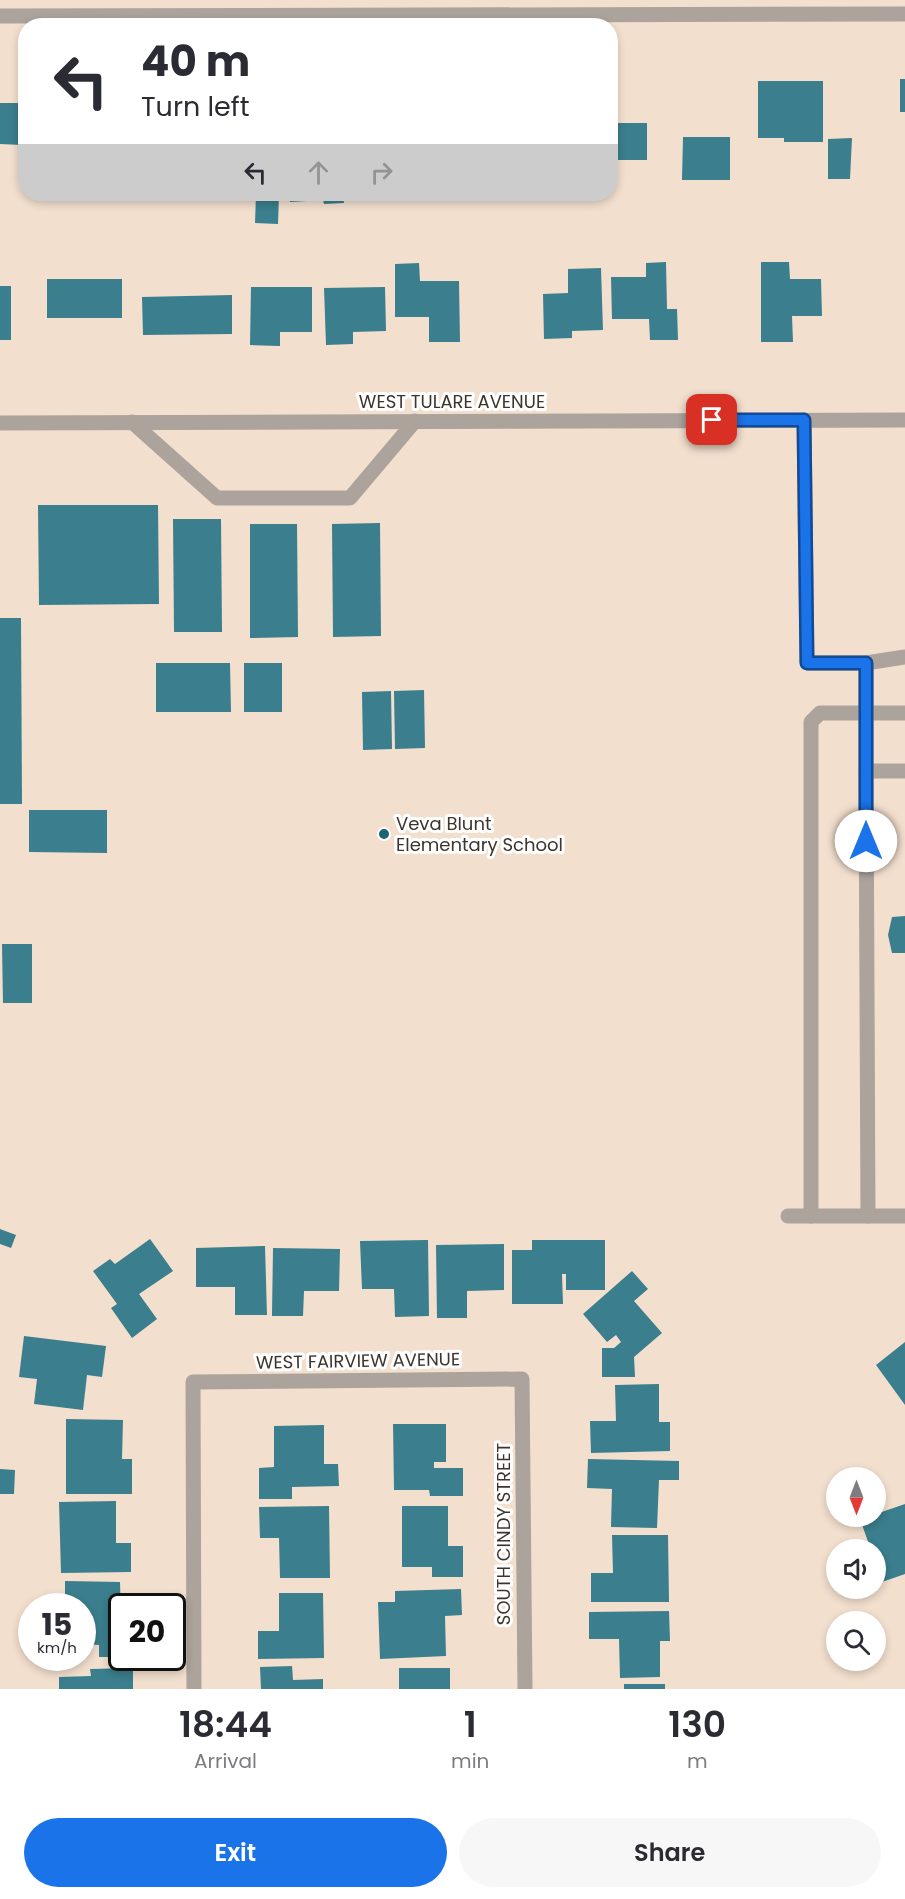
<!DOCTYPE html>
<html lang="en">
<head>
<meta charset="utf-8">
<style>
  :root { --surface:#fff; --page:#f7f7f7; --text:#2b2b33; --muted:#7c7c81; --accent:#1a73e8 }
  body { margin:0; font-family:Poppins,sans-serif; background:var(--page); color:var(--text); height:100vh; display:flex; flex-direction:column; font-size:22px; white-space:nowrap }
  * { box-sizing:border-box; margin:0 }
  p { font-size:20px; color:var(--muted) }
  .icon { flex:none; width:33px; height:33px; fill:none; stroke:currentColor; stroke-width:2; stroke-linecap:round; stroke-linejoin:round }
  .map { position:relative; height:1689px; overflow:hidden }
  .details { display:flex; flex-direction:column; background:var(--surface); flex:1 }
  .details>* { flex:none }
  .banner { position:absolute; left:18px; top:18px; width:600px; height:183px; border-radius:24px; box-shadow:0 3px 9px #0003; background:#fff; color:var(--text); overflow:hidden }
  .needle { width:39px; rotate:180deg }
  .fabs { position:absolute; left:826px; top:1467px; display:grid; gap:12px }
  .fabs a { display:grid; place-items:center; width:60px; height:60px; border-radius:50%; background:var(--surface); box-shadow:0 3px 9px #0003; font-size:30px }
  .speed { position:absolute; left:18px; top:1593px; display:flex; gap:12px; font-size:30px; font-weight:700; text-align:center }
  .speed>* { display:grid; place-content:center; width:78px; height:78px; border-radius:50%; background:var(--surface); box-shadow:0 3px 9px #0003; line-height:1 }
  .speed small { font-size:15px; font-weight:400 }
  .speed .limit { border:3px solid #111; border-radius:9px; background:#fff; color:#111 }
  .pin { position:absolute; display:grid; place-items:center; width:51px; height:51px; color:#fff; margin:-26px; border-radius:12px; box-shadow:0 3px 9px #0006 }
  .me { position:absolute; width:66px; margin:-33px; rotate:0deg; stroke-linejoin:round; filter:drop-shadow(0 0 4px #0008) }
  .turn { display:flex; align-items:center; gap:21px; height:126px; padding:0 24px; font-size:27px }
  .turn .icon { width:78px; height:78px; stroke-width:2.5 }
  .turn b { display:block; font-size:42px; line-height:51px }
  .lanes { display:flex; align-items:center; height:57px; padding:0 24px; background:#0003; justify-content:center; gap:30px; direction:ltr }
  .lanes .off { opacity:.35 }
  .eta { display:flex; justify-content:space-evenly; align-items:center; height:102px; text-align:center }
  .eta b { font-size:36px; font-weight:600; line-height:42px }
  .primary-button { display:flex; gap:12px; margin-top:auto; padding:12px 24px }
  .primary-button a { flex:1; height:69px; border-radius:36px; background:var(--accent); color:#fff; font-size:24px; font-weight:600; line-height:69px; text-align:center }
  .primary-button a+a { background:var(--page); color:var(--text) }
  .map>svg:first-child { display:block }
  .building { fill:#3b7e8d }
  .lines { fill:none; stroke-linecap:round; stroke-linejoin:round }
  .minor { stroke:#aba39c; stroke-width:15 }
  .route-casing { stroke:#114b97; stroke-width:15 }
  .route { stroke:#1a73e8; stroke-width:10 }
  .poi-dot { fill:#1c6472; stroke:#fff; stroke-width:2 }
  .labels { text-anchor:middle; stroke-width:6; stroke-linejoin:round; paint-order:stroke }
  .street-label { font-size:18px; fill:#3c342d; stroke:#fff }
  .poi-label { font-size:18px; fill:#3c342d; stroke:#fff; text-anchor:start }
</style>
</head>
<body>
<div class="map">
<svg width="905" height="1689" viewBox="0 0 905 1689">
  <rect width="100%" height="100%" fill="#f3dfce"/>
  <g class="building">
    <rect x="900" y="79" width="5" height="33"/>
    <path d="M758 81H823V142H784V138H758Z"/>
    <path d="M0 103H21V145L0 144Z"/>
    <rect x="610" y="123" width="37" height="37"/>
    <path d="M683 137H730V180H682Z"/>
    <path d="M852 138 850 179H828V139Z"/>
    <path d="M256 194H279L278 224 255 223Z"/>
    <path d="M290 194H343L344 203 324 204 323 200 290 202Z"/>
    <path d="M666 262 667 309H677L678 340H650L649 319H612L611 277H646V263Z"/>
    <path d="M761 262H789L790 279H821L822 316H792L793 342H761Z"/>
    <path d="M419 263 420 281H459L460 342H429V317H395V264Z"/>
    <path d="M601 268 603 330 572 331V338L544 339 543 294 568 293V269Z"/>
    <rect x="47" y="279" width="75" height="39"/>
    <rect x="0" y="286" width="11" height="54"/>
    <path d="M251 287H312V332H280V346L250 345Z"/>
    <path d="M385 287 386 331 353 332V344L326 345 324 288Z"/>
    <path d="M232 295V334L143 335 142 297Z"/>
    <path d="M38 505H158L159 604 39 605Z"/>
    <path d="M173 519H221L222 632H174Z"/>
    <path d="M380 523 381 636 333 637 332 524Z"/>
    <path d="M250 524H297L298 637 250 638Z"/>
    <path d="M0 618H21L22 804H0Z"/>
    <path d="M156 663H230L231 712H156Z"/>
    <rect x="244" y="663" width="38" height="49"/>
    <path d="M424 690 425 748 395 749 394 691Z"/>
    <path d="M391 691 392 749 363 750 362 692Z"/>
    <path d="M29 810H107V853L29 852Z"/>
    <path d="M905 916V953H892L888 935 892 917Z"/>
    <path d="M2 944H32V1003H3Z"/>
    <path d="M0 1229 16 1235 11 1248 0 1244Z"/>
    <path d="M150 1239 173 1271 139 1294 157 1319 132 1338 111 1308 117 1304 93 1271 110 1259 115 1264Z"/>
    <path d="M428 1240 429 1316 395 1317 394 1289H362L360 1241Z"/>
    <path d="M532 1240H605V1290H566V1274H562L563 1304H512V1250H532Z"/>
    <path d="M504 1244V1290L467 1291V1318H437L436 1245Z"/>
    <path d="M265 1246 267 1315H235V1287H196V1248Z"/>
    <path d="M273 1248 340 1249 339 1291H304L303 1316H272Z"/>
    <path d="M632 1271 648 1289 634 1301 662 1333 634 1357 635 1377H602V1348H614L621 1342 616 1335 607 1342 583 1314Z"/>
    <path d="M24 1336 106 1346 102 1377 87 1375 83 1410 34 1404 37 1379 19 1377Z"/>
    <path d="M905 1342V1405L876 1365Z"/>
    <path d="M659 1384V1422H670V1451L591 1453 590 1421H616L615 1385Z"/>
    <path d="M66 1419 123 1420 122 1459H132V1494H66Z"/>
    <path d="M393 1424H446V1462H434V1468H463V1496H430L429 1490H394Z"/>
    <path d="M324 1425V1464H338L339 1486 292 1487V1499H259V1468L274 1467V1426Z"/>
    <path d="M588 1459 679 1461V1480H659L657 1528 611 1527 612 1489 587 1488Z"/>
    <path d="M0 1469 15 1470 14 1494H0Z"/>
    <path d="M116 1501V1543H131V1572L61 1573 59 1502Z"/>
    <path d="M905 1504V1574L882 1582 876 1565V1550H871L860 1519 876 1516V1514Z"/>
    <path d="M329 1506 330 1578H280L279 1538H260L259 1507Z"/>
    <path d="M402 1506H448V1546H463V1577H432V1567H402Z"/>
    <path d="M612 1535H668L669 1602H591V1573H613Z"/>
    <path d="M65 1581 120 1582 122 1657H99V1645L82 1644V1606H65Z"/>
    <path d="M461 1589 462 1615 445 1616 446 1656 380 1659 378 1602H395V1591Z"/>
    <path d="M279 1593H323L324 1658 258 1659V1631H279Z"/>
    <path d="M669 1611 670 1641H660V1677L620 1678 619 1639H589V1612Z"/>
    <path d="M292 1666 293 1680 323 1679V1689H261L260 1667Z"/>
    <path d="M133 1668V1689H59V1677L91 1676 90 1669Z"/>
    <rect x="399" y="1668" width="51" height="21"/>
    <rect x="624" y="1684" width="41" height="5"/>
  </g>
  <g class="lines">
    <g class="minor">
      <path d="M0 16 905 14"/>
      <path d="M804 420 807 663H866L905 657"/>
      <path d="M132 422 217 498H350L415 421"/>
      <path d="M0 423 905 420"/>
      <path d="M866 663V771"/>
      <path d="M788 1216H905"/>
      <path d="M811 1216V722L820 713H905"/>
      <path d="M868 1216 866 771H905"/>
      <path d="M194 1689 193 1382 522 1379 525 1689"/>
    </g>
  </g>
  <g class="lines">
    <g class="route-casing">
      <path id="route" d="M712 420H804L807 663H866V841"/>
    </g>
    <use href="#route" class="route"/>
  </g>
  <circle class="poi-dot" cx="384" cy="834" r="6"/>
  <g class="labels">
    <g class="street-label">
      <text x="452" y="408">WEST TULARE AVENUE</text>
      <text transform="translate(358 1361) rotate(-1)" y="6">WEST FAIRVIEW AVENUE</text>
      <text transform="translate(504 1534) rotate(-90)" y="6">SOUTH CINDY STREET</text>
    </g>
    <g class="poi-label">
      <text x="396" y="830">Veva Blunt<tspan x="396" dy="21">Elementary School</tspan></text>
    </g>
  </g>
</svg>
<div class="fabs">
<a><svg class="needle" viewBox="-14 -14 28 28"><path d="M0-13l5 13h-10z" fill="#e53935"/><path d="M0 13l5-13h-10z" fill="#7c7c81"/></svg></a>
<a><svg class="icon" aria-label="sound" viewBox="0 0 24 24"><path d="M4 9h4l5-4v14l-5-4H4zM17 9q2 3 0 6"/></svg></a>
<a><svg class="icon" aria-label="search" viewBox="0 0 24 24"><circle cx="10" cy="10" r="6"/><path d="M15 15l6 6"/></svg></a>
</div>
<div class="speed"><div>15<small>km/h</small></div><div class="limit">20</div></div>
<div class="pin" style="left:712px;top:420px;background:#d93025"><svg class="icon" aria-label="arrive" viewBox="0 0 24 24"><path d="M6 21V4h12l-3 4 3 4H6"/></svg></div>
<svg class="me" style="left:866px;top:841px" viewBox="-20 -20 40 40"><circle r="19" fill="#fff"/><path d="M0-13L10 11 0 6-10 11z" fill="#1a73e8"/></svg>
<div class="banner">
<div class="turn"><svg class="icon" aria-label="left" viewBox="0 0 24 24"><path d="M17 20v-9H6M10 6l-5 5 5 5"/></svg><div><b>40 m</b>Turn left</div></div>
<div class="lanes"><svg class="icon" aria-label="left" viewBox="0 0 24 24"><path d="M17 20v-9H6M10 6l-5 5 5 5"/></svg><svg class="icon off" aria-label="ahead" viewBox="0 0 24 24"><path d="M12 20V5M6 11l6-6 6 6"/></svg><svg class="icon off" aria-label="right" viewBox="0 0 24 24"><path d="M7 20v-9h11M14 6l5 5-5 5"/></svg></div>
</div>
</div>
<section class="details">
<div class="eta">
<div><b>18:44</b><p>Arrival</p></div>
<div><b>1</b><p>min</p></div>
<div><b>130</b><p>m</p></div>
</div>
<div class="primary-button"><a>Exit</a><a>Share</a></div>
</section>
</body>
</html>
